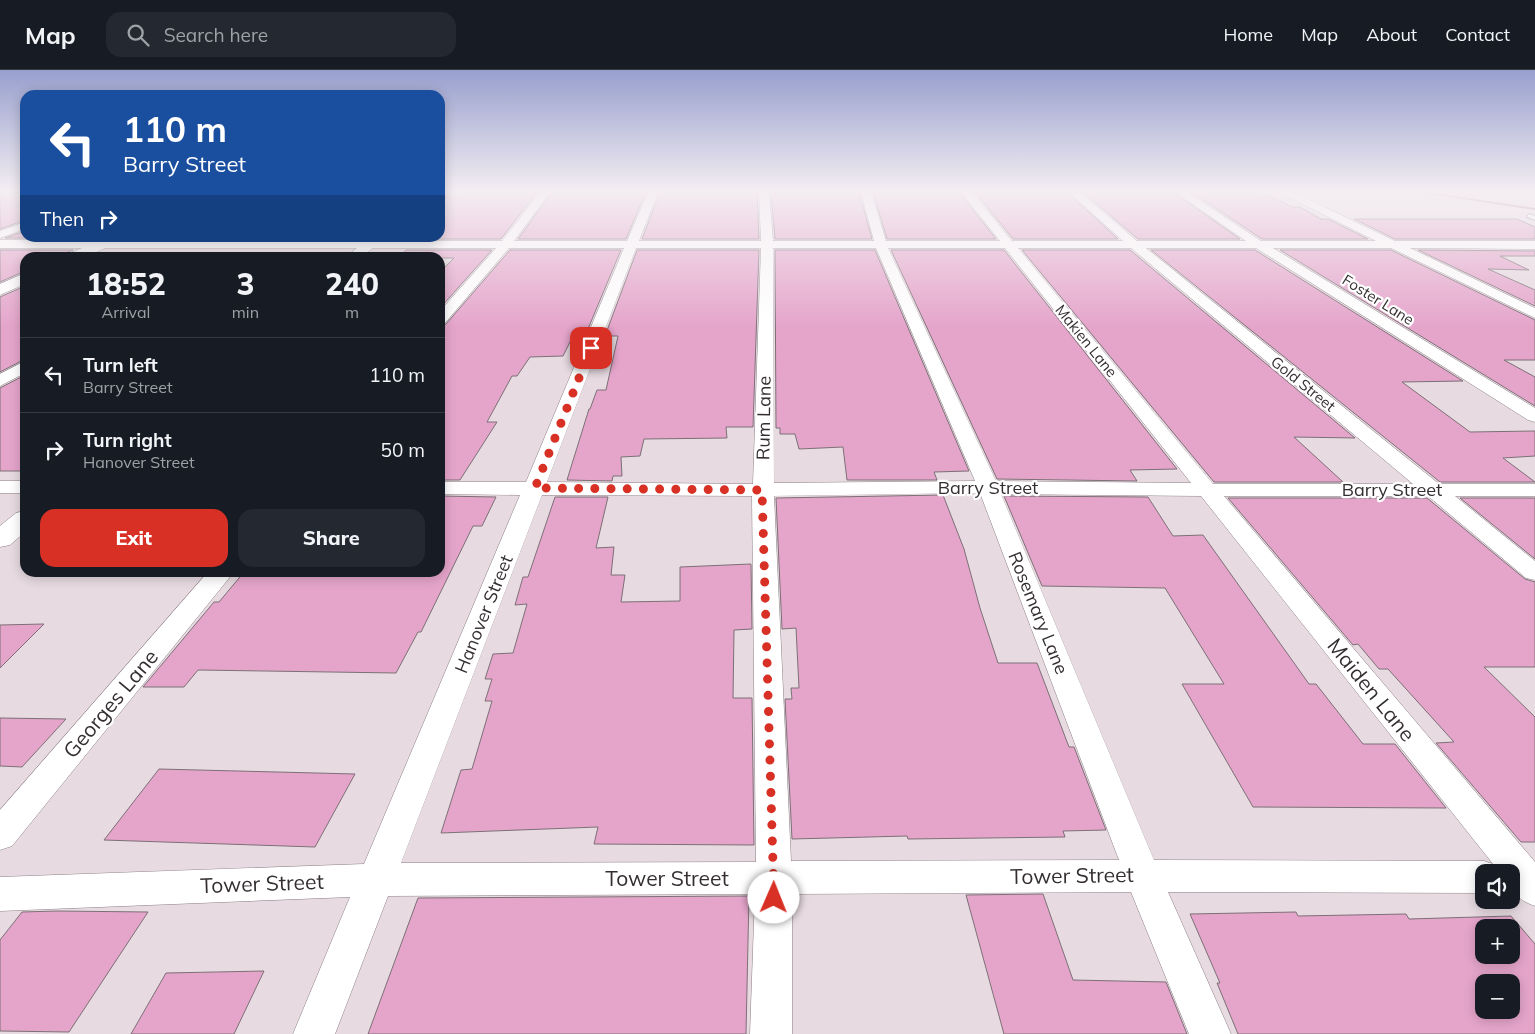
<!DOCTYPE html>
<html lang="en">
<head>
<meta charset="utf-8">
<style>
  :root { --surface:#171b24; --page:#242831; --text:#f1f3f6; --muted:#9ea1a6; --line:#363941; --accent:#d93025 }
  body { margin:0; font-family:Mulish,sans-serif; background:var(--page); color:var(--text); height:100vh; display:flex; flex-direction:column; font-size:19px; white-space:nowrap }
  * { box-sizing:border-box; margin:0 }
  p { font-size:16px; color:var(--muted) }
  .icon { flex:none; width:28px; height:28px; fill:none; stroke:currentColor; stroke-width:2; stroke-linecap:round; stroke-linejoin:round }
  .map { position:relative; flex:1; overflow:hidden }
  .sheet { position:absolute; left:20px; top:182px; width:425px; height:325px; display:flex; flex-direction:column; background:var(--surface); border-radius:15px; box-shadow:0 2px 12px #0003 }
  .sheet>* { flex:none }
  .guide { position:absolute; left:20px; top:20px; width:425px; height:152px; border-radius:15px; box-shadow:0 2px 12px #0003; background:#1a4fa0; color:#fff; overflow:hidden }
  .controls { position:absolute; left:1475px; top:794px; display:grid; gap:10px }
  .controls a { display:grid; place-items:center; width:45px; height:45px; border-radius:10px; background:var(--surface); box-shadow:0 2px 12px #0003; font-size:25px }
  .pin { position:absolute; display:grid; place-items:center; width:42px; height:42px; color:#fff; margin:-21px; border-radius:10px; box-shadow:0 2px 8px #0006 }
  .me { position:absolute; width:55px; margin:-28px; rotate:1deg; stroke-linejoin:round; filter:drop-shadow(0 0 4px #0008) }
  .turn { display:flex; align-items:center; gap:18px; height:105px; padding:0 20px; font-size:22px }
  .turn .icon { width:65px; height:65px; stroke-width:2.5 }
  .turn b { display:block; font-size:35px; line-height:42px }
  .then { display:flex; align-items:center; height:48px; padding:0 20px; background:#0003; gap:10px; font-size:19px }
  .eta { display:flex; justify-content:space-evenly; align-items:center; height:85px; text-align:center }
  .eta b { font-size:30px; font-weight:800; line-height:35px }
  .cta { display:flex; gap:10px; margin-top:auto; padding:10px 20px }
  .cta a { flex:1; height:58px; border-radius:15px; background:var(--accent); color:#fff; font-size:20px; font-weight:800; line-height:58px; text-align:center }
  .cta a+a { background:var(--page); color:var(--text) }
  ul { padding:0; list-style:none }
  li { display:flex; align-items:center; gap:15px; height:75px; padding:0 20px; border-top:1px solid var(--line) }
  li div { flex:1 }
  li b { display:block; font-size:19px }
  li em { font-style:normal }
  header { display:flex; align-items:center; gap:30px; box-sizing:border-box; height:70px; padding:0 25px; background:var(--surface); border-bottom:1px solid var(--line) }
  header strong { font-size:24px }
  nav { display:flex; gap:28px; margin-inline-start:auto; font-size:18px }
  .search { width:350px; height:45px; background:var(--page); display:flex; align-items:center; gap:12px; box-sizing:border-box; padding:0 18px; border-radius:15px; color:var(--muted); font-size:19px }
  .map>svg:first-child { display:block }
  .lines { fill:none; stroke-linecap:round; stroke-linejoin:round }
  .stream { fill:#946782; fill-rule:evenodd }
  .building { fill:#e5a5cb; stroke:#7c7076; fill-rule:evenodd }
  .lane-casing { stroke:#8d8087; stroke-width:2 }
  .street-casing { stroke:#8d8087; stroke-width:1 }
  .secondary-casing { stroke:#8d8087; stroke-width:1 }
  .lane { fill:#fff; fill-rule:evenodd }
  .street { fill:#fff; fill-rule:evenodd }
  .secondary { fill:#fff; fill-rule:evenodd }
  .route { stroke:#d93025; stroke-width:9; stroke-dasharray:0 16.2 }
  .labels { text-anchor:middle; stroke-width:4.5; stroke-linejoin:round; paint-order:stroke }
  .far-street-label { font-size:15px; fill:#342e31; stroke:#fff }
  .street-label { font-size:18px; fill:#342e31; stroke:#fff }
  .near-street-label { font-size:21px; fill:#342e31; stroke:#fff }
</style>
</head>
<body>
<header>
<strong>Map</strong>
<div class="search"><svg class="icon" aria-label="search" viewBox="0 0 24 24"><circle cx="10" cy="10" r="6"/><path d="M15 15l6 6"/></svg>Search here</div>
<nav><a>Home</a><a>Map</a><a>About</a><a>Contact</a></nav>
</header>
<div class="map">
<svg width="1535" height="964" viewBox="0 0 1535 964">
  <rect width="100%" height="100%" fill="#e7dae1"/>
  <g class="lines">
    <path class="stream" d="M1429 122 1535 138V140L1417 122Z"/>
  </g>
  <g class="building">
    <path d="M0 122H25V150L0 159Z"/>
    <path d="M468 122H537L501 169H418L440 168V126H464Z"/>
    <path d="M552 122H646L626 169H518Z"/>
    <path d="M660 122H757L759 169H642Z"/>
    <path d="M771 122H859L872 169H775Z"/>
    <path d="M873 122H959L996 169H887Z"/>
    <path d="M975 122H1067L1118 169H1013Z"/>
    <path d="M1083 122H1173L1240 169H1138Z"/>
    <path d="M1191 122H1252L1256 125H1269L1292 137H1300L1321 149H1328L1368 169H1262Z"/>
    <path d="M1354 149H1517L1535 157V169H1395Z"/>
    <path d="M25 161V168H101H5Z"/>
    <path d="M0 180H73L65 183 62 188H25V201L0 212Z"/>
    <path d="M406 180H492L440 238V202L454 188H398Z"/>
    <path d="M510 180H621L585 266H573L563 286 530 287 517 306H512L487 352H497L460 410H440V256L446 254Z"/>
    <path d="M637 180H759L753 357H726L727 368 644 369 640 386 621 387 622 406H613L612 411 567 410 589 339H590L597 320H606L618 266H605Z"/>
    <path d="M775 180H875L969 401 934 402 937 410H847L843 377 799 379 795 364H780V358H776Z"/>
    <path d="M891 180H1004L1177 399 1130 400 1137 411 997 409Z"/>
    <path d="M1022 180H1130L1355 368 1294 367 1343 412H1214Z"/>
    <path d="M1151 180H1255L1463 311 1402 312 1470 362 1535 361V386L1503 388 1535 412H1440Z"/>
    <path d="M1280 180H1391L1535 250V290H1504L1535 307V336Z"/>
    <path d="M1418 180 1535 181V186H1500L1529 200 1488 199 1535 220V236Z"/>
    <path d="M25 216V289L0 302V227Z"/>
    <path d="M25 305V401H0V318Z"/>
    <path d="M943 425 964 479 980 538 998 593H1037L1069 677H1074L1106 760 1063 761 1065 767 908 769 907 766 792 769 785 629H792L791 618H799L796 558 782 559 776 428Z"/>
    <path d="M440 426 496 427 482 456H473L421 562H418L396 603 198 600 184 617H143L214 532H219L244 502H440Z"/>
    <path d="M1004 426 1148 427 1173 466 1203 465 1309 614H1316L1363 674H1395L1446 738 1253 737 1182 614H1224L1165 518 1042 516Z"/>
    <path d="M555 427H608L596 478 614 477 611 505H625L621 532 680 531V497L751 494 752 559 734 560 733 628H752L754 775 594 774 598 757 441 763 461 700 472 699 492 631H485L492 609H485L493 584 513 583 527 534 515 535 523 507H528Z"/>
    <path d="M1228 428H1427L1525 509 1535 512V597H1484L1535 647V772H1521L1436 673 1454 672 1388 599H1379L1358 574 1353 575Z"/>
    <path d="M1460 428H1535V489Z"/>
    <path d="M44 554 0 598V555Z"/>
    <path d="M0 648 66 649 22 697 0 696Z"/>
    <path d="M159 699 355 704 315 777 104 770Z"/>
    <path d="M1043 824 1073 910 1166 912 1187 964H1004L966 825Z"/>
    <path d="M749 826 746 964H368L418 828Z"/>
    <path d="M57 841 148 842 69 962 0 961V870L22 842Z"/>
    <path d="M1296 842 1298 846 1406 844 1409 849 1511 846 1535 874V964H1238L1217 913H1220L1190 844ZM1484 858H1511V885H1484ZM1484 912H1511V940H1484Z"/>
    <path d="M264 901 234 964H131L166 903Z"/>
  </g>
  <g class="lines">
    <g class="lane-casing">
      <g id="lane">
        <path d="M1529 144 1535 146V150L1527 147Z"/>
        <path d="M274 168H280L268 176H264V174Z"/>
        <path d="M214 184H281L288 188 216 187 214 186Z"/>
      </g>
    </g>
    <g class="street-casing">
      <g id="street">
        <path d="M540 122H550L514 171H627L648 122H658L639 171H761L759 122H769L773 171H874L861 122H871L886 171H1000L961 122H972L1012 171H1123L1069 122H1080L1137 171H1246L1175 122H1187L1261 171H1376L1279 122H1293L1395 171H1535V179L1410 178 1535 238V248L1391 178H1273L1535 338V352L1528 350 1256 178H1146L1439 414H1535V426H1455L1535 491V510L1526 508 1428 426H1224L1535 792V836C1516 829 1511 822 1511 802H1484V823L1168 822 1231 964H1189L1131 822 792 824V964H750L755 824 388 826 335 964H293L350 827 0 841V807L364 794 520 425 440 424V412H526L624 178H509L445 253 440 254V241L496 178H0V170L502 171ZM636 178H761L753 414 547 412ZM773 178H876L975 411 774 413ZM888 178H1005L1191 413 996 411ZM1018 178H1131L1413 414H1213ZM980 423 1119 790 791 791 774 426ZM1001 424 1201 426 1493 794 1484 791 1154 790ZM542 425 752 426 756 792 401 793Z"/>
        <path d="M25 152V159L0 168V161Z"/>
        <path d="M25 291V303L0 316V304Z"/>
        <rect x="0" y="411" width="25" height="12"/>
        <path d="M208 502H234L12 776 0 780V740Z"/>
      </g>
    </g>
    <g class="secondary-casing">
      <g id="secondary">
        <path d="M105 168H122L120 171 84 188H64L66 185Z"/>
        <path d="M369 168H384L361 188H345Z"/>
        <path d="M25 203V214L0 225V214Z"/>
        <path d="M25 441V462L10 475 0 477V456L16 443Z"/>
      </g>
    </g>
    <use href="#lane" class="lane"/>
    <use href="#street" class="street"/>
    <use href="#secondary" class="secondary"/>
  </g>
  <linearGradient id="sky" x2="0" y2="1"><stop stop-color="#979fcd"/><stop offset="0.47" stop-color="#f4eef2"/><stop offset="1" stop-color="#f4eef2" stop-opacity="0"/></linearGradient>
  <rect width="1535" height="257" fill="url(#sky)"/>
  <g class="lines">
    <path class="route" d="M591 278 535 418 762 420 774 828"/>
  </g>
  <g class="labels">
    <g class="far-street-label">
      <text transform="translate(1378 230) rotate(32)" y="5">Foster Lane</text>
      <text transform="translate(1086 271) rotate(51)" y="5">Makien Lane</text>
      <text transform="translate(1303 314) rotate(39)" y="5">Gold Street</text>
    </g>
    <g class="street-label">
      <text transform="translate(764 348) rotate(-89)" y="6">Rum Lane</text>
      <text x="988" y="424">Barry Street</text>
      <text x="1392" y="426">Barry Street</text>
      <text transform="translate(1038 543) rotate(68)" y="6">Rosemary Lane</text>
      <text transform="translate(484 544) rotate(-68)" y="6">Hanover Street</text>
    </g>
    <g class="near-street-label">
      <text transform="translate(1371 620) rotate(51)" y="7">Maiden Lane</text>
      <text transform="translate(111 634) rotate(-50)" y="7">Georges Lane</text>
      <text transform="translate(1072 806) rotate(-1)" y="7">Tower Street</text>
      <text x="667" y="816">Tower Street</text>
      <text transform="translate(262 814) rotate(-2)" y="7">Tower Street</text>
    </g>
  </g>
</svg>
<div class="controls">
<a><svg class="icon" aria-label="sound" viewBox="0 0 24 24"><path d="M4 9h4l5-4v14l-5-4H4zM17 9q2 3 0 6"/></svg></a>
<a>+</a>
<a>−</a>
</div>
<div class="pin" style="left:591px;top:278px;background:#d93025"><svg class="icon" aria-label="arrive" viewBox="0 0 24 24"><path d="M6 21V4h12l-3 4 3 4H6"/></svg></div>
<svg class="me" style="left:774px;top:828px" viewBox="-20 -20 40 40"><circle r="19" fill="#fff"/><path d="M0-13L10 11 0 6-10 11z" fill="#d93025"/></svg>
<div class="guide">
<div class="turn"><svg class="icon" aria-label="left" viewBox="0 0 24 24"><path d="M17 20v-9H6M10 6l-5 5 5 5"/></svg><div><b>110 m</b>Barry Street</div></div>
<div class="then">Then<svg class="icon" aria-label="right" viewBox="0 0 24 24"><path d="M7 20v-9h11M14 6l5 5-5 5"/></svg></div>
</div>
<section class="sheet">
<div class="eta">
<div><b>18:52</b><p>Arrival</p></div>
<div><b>3</b><p>min</p></div>
<div><b>240</b><p>m</p></div>
</div>
<ul>
<li><svg class="icon" aria-label="left" viewBox="0 0 24 24"><path d="M17 20v-9H6M10 6l-5 5 5 5"/></svg><div><b>Turn left</b><p>Barry Street</p></div><em>110 m</em></li>
<li><svg class="icon" aria-label="right" viewBox="0 0 24 24"><path d="M7 20v-9h11M14 6l5 5-5 5"/></svg><div><b>Turn right</b><p>Hanover Street</p></div><em>50 m</em></li>
</ul>
<div class="cta"><a>Exit</a><a>Share</a></div>
</section>
</div>
</body>
</html>
